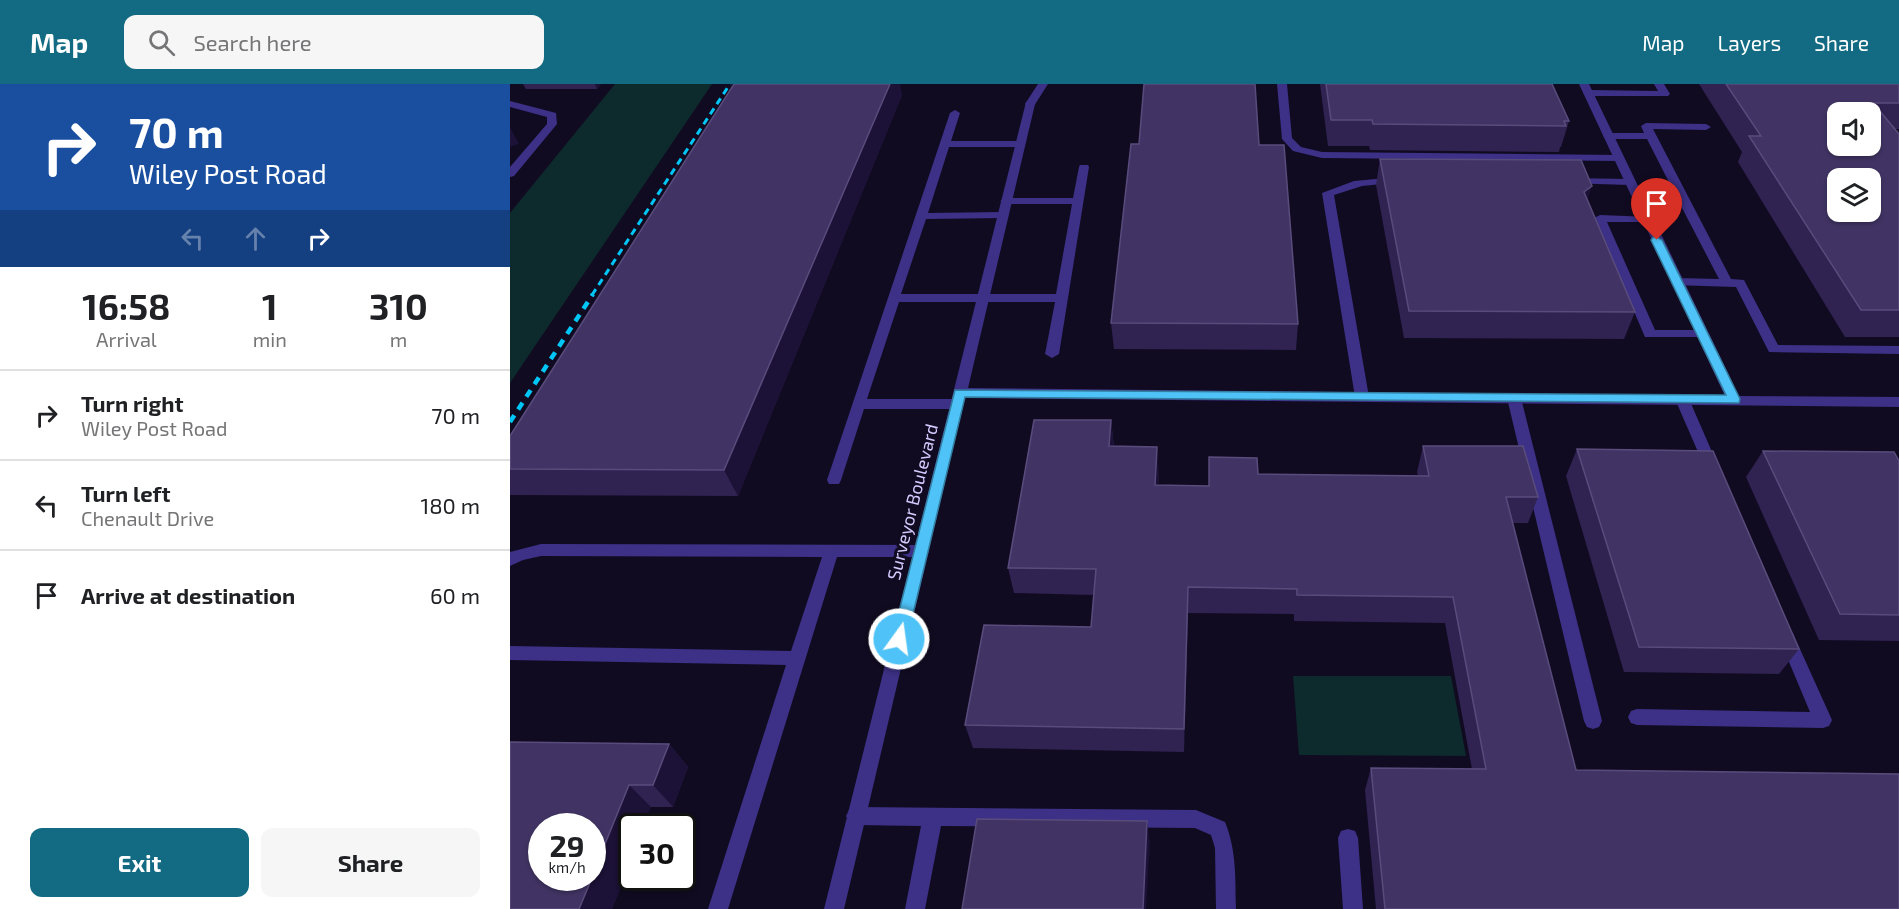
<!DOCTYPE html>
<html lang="en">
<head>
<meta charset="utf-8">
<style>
  :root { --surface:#fff; --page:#f6f6f6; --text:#202124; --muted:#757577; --line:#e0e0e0; --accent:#126b82 }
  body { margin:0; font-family:"Exo 2",sans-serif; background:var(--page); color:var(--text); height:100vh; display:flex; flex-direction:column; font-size:22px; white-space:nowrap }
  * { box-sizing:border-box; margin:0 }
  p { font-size:20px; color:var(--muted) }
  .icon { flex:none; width:33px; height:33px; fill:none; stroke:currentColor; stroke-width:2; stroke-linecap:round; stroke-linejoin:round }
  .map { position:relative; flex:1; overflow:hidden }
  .details { display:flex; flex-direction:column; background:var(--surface); width:510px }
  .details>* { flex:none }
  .hud { background:#1a4fa0; color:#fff; overflow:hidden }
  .buttons { position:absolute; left:1317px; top:18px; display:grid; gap:12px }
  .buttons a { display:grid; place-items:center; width:54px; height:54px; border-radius:12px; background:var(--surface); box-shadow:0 2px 4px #0004; font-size:30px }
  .speed { position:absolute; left:18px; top:729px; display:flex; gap:12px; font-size:30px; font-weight:700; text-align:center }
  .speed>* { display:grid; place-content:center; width:78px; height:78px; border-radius:50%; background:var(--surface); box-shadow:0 2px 4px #0004; line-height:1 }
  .speed small { font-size:15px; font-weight:400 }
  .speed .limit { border:3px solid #111; border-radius:9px; background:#fff; color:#111 }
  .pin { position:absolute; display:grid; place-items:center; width:51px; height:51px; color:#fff; margin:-62px -26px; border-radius:50% 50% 50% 0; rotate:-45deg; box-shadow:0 0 6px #0007 }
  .pin .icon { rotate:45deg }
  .me { position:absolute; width:66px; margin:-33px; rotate:14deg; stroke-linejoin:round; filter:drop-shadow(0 0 4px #0008) }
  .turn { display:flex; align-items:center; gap:21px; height:126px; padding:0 30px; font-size:27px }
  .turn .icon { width:78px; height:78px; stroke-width:2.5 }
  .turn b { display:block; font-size:42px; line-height:51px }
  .lanes { display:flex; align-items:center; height:57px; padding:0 30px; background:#0003; justify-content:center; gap:30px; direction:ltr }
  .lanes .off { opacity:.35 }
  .eta { display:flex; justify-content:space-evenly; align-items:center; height:102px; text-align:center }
  .eta b { font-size:36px; font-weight:700; line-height:42px }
  .cta { display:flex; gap:12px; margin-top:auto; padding:12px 30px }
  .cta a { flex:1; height:69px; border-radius:12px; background:var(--accent); color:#fff; font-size:24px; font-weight:700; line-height:69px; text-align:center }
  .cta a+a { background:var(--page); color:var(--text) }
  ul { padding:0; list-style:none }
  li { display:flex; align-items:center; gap:18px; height:90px; padding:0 30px; border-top:2px solid var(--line) }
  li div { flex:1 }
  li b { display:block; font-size:22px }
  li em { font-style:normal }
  header { display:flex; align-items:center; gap:36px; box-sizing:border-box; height:84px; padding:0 30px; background:var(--accent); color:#fff }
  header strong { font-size:28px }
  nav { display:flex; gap:33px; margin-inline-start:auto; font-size:21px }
  .search { width:420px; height:54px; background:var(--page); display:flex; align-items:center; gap:15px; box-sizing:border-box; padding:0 21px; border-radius:12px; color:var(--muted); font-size:22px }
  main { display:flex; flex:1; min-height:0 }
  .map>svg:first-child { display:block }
  .green { fill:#0d2a2c }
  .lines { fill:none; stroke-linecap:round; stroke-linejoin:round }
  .service { fill:#3c3186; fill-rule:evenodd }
  .minor { fill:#3c3186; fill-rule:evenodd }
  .rail-far1 { stroke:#00c6f6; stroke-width:3; stroke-dasharray:7 5; stroke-linecap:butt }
  .rail { stroke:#00c6f6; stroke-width:4.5; stroke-dasharray:8 7; stroke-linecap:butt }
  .wall { fill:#302251 }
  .shaded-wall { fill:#1c1136 }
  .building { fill:#413464; stroke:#594c7c; stroke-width:1.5; fill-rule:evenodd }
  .route { fill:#4fc3f7; stroke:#337fa1; stroke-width:1.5 }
  .labels { text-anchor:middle; stroke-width:6; stroke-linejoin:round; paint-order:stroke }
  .street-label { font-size:18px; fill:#d6cbff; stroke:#110b22 }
</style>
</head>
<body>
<header>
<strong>Map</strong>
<div class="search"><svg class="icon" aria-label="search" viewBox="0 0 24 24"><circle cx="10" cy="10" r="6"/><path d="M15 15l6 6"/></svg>Search here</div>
<nav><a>Map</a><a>Layers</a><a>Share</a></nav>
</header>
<main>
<section class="details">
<div class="hud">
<div class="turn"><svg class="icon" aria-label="right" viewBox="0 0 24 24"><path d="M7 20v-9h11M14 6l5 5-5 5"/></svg><div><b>70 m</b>Wiley Post Road</div></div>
<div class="lanes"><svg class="icon off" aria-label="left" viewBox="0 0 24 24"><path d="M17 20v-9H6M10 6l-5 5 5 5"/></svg><svg class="icon off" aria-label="ahead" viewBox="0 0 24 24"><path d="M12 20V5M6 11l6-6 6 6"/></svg><svg class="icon" aria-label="right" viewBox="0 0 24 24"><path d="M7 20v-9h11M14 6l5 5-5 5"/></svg></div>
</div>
<div class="eta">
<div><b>16:58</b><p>Arrival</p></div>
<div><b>1</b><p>min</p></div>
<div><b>310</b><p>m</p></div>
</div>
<ul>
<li><svg class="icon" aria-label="right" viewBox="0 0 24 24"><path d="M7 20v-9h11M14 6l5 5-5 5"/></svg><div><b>Turn right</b><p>Wiley Post Road</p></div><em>70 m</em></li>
<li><svg class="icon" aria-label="left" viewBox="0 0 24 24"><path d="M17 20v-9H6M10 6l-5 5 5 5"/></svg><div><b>Turn left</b><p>Chenault Drive</p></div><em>180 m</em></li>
<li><svg class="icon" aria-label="arrive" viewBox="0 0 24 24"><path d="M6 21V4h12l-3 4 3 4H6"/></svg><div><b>Arrive at destination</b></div><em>60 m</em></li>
</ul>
<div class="cta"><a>Exit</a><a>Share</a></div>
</section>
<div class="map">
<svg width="1389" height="825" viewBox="0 0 1389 825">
  <rect width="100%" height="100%" fill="#110b22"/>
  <g class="green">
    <path d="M105 0H202L0 299V129Z"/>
    <path d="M783 592H941L956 672 789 671Z"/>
  </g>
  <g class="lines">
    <g class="service">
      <path d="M528 0H538L524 22H516L515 20Z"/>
      <path d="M767 0H777L782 54 791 63 812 68 1108 71 1113 74 1108 77 812 74 783 67 772 55Z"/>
      <path d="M1144 0H1154L1160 10 1158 12H1078L1073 9 1078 6 1148 7Z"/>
      <path d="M0 17 46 29 47 40 4 92 0 93V83L37 40V33L0 23Z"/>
      <path d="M445 26 450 29 441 57H510L515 60 510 63H439L418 129 493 128 499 131 493 134 416 135 391 210H546L562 120H496L490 117 496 114H563L569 83 570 81H578L579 83 549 270 542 274 535 270 545 218H389L357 315H447L454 320 447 325H354L331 396 329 400H319L317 396 440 29Z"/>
      <path d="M1136 39 1196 40 1201 43 1196 46 1143 45 1221 195 1234 196 1268 261 1389 262V270L1259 268 1226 203 1163 201 1161 198 1167 194 1209 195 1169 118H1127L1121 115 1127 112H1166L1137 55H1098L1093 52 1098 49H1134L1131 42Z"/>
      <path d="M888 93 893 96 892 98 852 102 824 111 859 313 852 318 845 313 812 109 844 97Z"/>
      <path d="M1059 94 1119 95 1124 98 1119 101 1055 99V95Z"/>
      <path d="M1090 131 1141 133 1143 135 1137 138H1097L1145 246H1193L1199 250 1198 253H1135L1084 134Z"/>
      <path d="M1004 309 1011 314 1092 637 1089 643 1083 645 1077 643 1074 637 997 314Z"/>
      <path d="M1172 310 1179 315 1209 384 1207 388H1197L1195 384 1165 315Z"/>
      <path d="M31 460 411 461 417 463 419 467 417 471 411 473H327L218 825H198L276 581 0 576V562L281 567 312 473 31 472 13 476 0 482V468Z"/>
      <path d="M1277 547 1283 549 1285 554 1322 636 1319 642 1313 644 1127 641 1121 639 1118 633 1121 627 1127 625 1300 628 1269 554 1271 549Z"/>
      <path d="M346 723 686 726 715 738C727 768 725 794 726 825H706L705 764 701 751 685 744 431 742 415 825H395L411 742 346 741 339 738 336 732 339 726Z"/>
      <path d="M838 745 845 747 848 754 853 825H833L828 754 831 747Z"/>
    </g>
    <path class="minor" d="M1069 0H1079L1229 312 1389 313V323L455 314 334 825H314L516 18 525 20 458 304 1215 312Z"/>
    <path class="rail-far1" d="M82 211 220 0"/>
    <path class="rail" d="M0 338 83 210"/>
  </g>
  <g class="wall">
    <path d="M13 0H91L87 5H16Z"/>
    <path d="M810 0H1042L1059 37 1051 63H1050L1049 68 860 66 859 62H818Z"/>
    <path d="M1189 0H1389V45H1385L1389 50V253H1335L1228 78 1232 68Z"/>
    <path d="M392 11 228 412 0 411V352Z"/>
    <path d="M749 61 788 240 786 266 604 265 601 239Z"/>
    <path d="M870 75 1078 116 1125 228 1114 255 894 254 866 101Z"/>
    <path d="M601 336 604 362 649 390 648 401 699 402 748 390 908 392 907 388 913 362 1028 413 1018 439H1003L1066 686 1389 825H866L855 706 861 684 962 685 935 539 784 537V530L678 529 674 668 463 664 455 641 581 543 584 511 504 509 498 484Z"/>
    <path d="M1067 365 1289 565 1269 590 1114 588 1056 392Z"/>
    <path d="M1253 367 1389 377V557L1309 556 1236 393Z"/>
    <path d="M159 660 178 683 163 723H141L122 742V774L102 825H0Z"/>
  </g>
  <g class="shaded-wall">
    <path d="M85 0H91L87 5Z"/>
    <path d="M380 0H390L392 11 228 412 214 386Z"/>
    <path d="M0 43 9 60 0 63Z"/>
    <path d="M1082 102 1073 129 1074 108Z"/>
    <path d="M601 336 604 363 599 362Z"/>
    <path d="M647 363 649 390 646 428 645 401Z"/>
    <path d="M678 503V529L674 668V645Z"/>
    <path d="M159 660 178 683 163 723 143 701Z"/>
    <path d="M119 701 141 723 134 742H122V774L102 825H69Z"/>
    <path d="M637 737 640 758 636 825H633Z"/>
  </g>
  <g class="building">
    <path d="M224 0H380L214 386 0 385V352Z"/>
    <path d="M634 0H745L749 61H774L788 240 601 239 621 60H629Z"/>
    <path d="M816 0H1042L1059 37H1054L1056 42 863 40 862 36H821Z"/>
    <path d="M1216 0H1389V19H1363L1389 50V226H1351L1239 52H1251ZM1328 28H1360V62H1328ZM1328 94H1360V128H1328Z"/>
    <path d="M870 75 1071 76 1082 102 1074 108 1125 228 899 227Z"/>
    <path d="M524 336H601L599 362 647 363 645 401 699 402V373L747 374 748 390 919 392 913 362H1013L1028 413H996L1066 686 1389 690V825H875L861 684 976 685 943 513 787 511V505L678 503 674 645 455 641 474 541 581 543 586 485 498 484Z"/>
    <path d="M1067 365 1203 367 1289 565 1129 563Z"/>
    <path d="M1253 367 1384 368 1389 377V531L1330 530Z"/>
    <path d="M0 658 159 660 143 701H119L82 792V742H32V794H82L69 825H0Z"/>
    <path d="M467 735 637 737 633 825H452Z"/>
  </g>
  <path class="route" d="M1143 153H1147L1152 156 1230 315 1229 319 455 313 397 555 395 560 389 562 384 560 382 555 445 306 1216 311 1141 156Z"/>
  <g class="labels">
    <g class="street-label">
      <text transform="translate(403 418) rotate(-76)" y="6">Surveyor Boulevard</text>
    </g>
  </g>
</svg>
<div class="buttons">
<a><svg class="icon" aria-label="sound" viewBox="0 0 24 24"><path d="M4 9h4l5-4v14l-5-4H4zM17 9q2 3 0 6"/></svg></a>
<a><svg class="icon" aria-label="layers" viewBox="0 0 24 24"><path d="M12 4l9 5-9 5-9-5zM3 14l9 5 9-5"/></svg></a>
</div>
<div class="speed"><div>29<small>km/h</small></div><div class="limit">30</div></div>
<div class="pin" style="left:1147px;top:156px;background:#d93025"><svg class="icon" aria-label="arrive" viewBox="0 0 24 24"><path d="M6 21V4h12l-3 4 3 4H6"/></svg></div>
<svg class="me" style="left:389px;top:555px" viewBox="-20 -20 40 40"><circle r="17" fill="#4fc3f7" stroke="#fff" stroke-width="3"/><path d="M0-11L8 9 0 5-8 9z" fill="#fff"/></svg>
</div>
</main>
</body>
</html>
